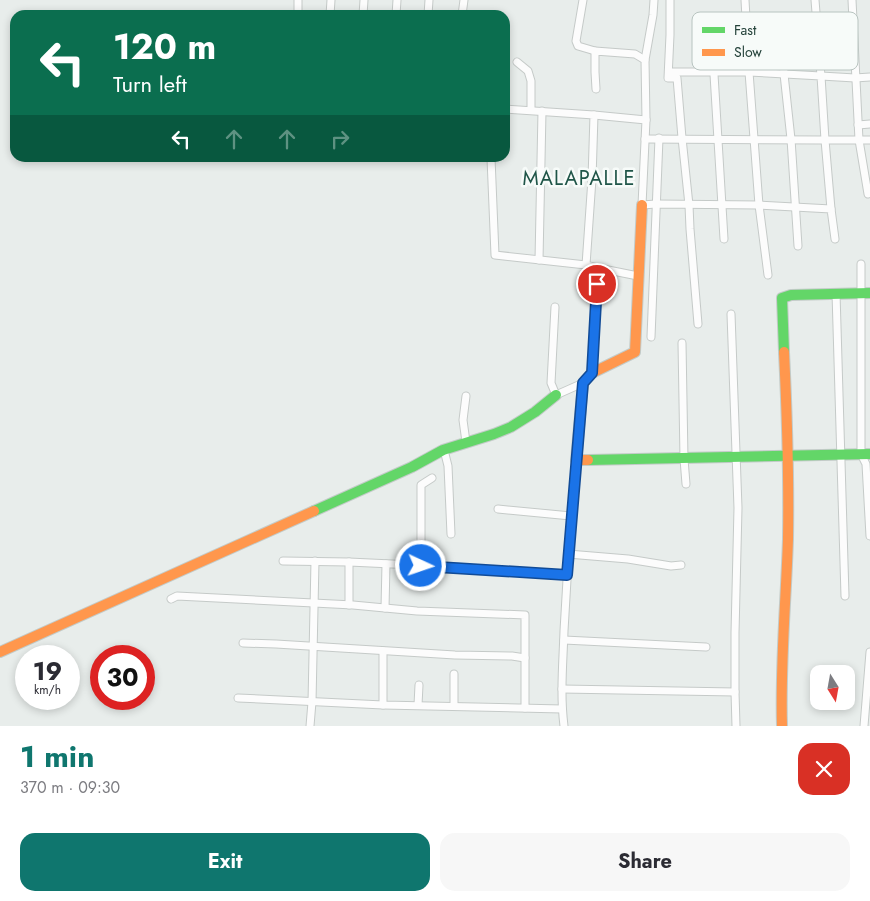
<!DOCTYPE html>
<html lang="en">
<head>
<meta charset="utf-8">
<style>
  :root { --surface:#fff; --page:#f7f7f7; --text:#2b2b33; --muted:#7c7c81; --accent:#0f766e }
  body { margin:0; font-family:Jost,sans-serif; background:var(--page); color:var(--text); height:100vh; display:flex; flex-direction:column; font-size:19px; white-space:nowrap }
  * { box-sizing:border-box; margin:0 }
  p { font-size:16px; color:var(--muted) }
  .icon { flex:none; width:28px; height:28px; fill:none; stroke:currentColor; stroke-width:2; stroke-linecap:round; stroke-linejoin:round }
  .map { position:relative; height:726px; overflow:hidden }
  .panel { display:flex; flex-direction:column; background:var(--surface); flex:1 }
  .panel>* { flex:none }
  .banner { position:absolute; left:10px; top:10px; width:500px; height:152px; border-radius:15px; box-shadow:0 2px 8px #0003; background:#0b6e4f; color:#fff; overflow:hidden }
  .needle { width:32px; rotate:169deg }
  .tools { position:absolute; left:810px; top:665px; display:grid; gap:10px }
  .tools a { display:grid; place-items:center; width:45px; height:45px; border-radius:10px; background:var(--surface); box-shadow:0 2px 8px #0003; font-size:25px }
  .speed { position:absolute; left:15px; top:645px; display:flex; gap:10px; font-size:25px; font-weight:700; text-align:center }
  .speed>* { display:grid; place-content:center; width:65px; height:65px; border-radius:50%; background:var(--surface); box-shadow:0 2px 8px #0003; line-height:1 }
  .speed small { font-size:12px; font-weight:400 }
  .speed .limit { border:8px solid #d22; background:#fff; color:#111 }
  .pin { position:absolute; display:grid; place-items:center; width:42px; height:42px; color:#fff; margin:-21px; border:2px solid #fff; border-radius:50%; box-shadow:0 1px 5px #0007 }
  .me { position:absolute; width:55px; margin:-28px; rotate:93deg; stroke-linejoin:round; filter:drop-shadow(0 0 4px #0008) }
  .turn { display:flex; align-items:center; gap:18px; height:105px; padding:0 20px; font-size:22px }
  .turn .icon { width:65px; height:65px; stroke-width:2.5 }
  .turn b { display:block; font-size:35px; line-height:42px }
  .lanes { display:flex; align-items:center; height:48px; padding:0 20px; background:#0003; justify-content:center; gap:25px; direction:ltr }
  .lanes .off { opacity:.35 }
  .round { display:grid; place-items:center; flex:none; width:52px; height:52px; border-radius:15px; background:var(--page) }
  .summary { display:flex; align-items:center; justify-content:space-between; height:85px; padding:0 20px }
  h1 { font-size:30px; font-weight:700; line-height:38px; color:var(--accent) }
  .action { display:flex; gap:10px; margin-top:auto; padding:10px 20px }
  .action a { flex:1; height:58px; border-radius:15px; background:var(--accent); color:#fff; font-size:20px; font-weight:700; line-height:58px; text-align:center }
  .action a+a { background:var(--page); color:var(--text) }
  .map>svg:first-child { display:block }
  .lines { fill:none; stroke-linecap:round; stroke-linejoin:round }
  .street-casing { stroke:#c5cac8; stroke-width:9 }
  .fast-casing { stroke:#c3cbc8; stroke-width:12 }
  .slow-casing { stroke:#c3cbc8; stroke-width:12 }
  .street { stroke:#fcfcfc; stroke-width:7 }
  .fast { stroke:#63d668; stroke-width:10 }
  .slow { stroke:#ff974d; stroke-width:10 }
  .route-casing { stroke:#114b97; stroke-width:12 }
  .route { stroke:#1a73e8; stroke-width:9 }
  .labels { text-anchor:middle; stroke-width:5; stroke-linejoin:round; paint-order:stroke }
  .quarter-label { font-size:20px; letter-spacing:1px; fill:#1f5548; stroke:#f7fbf9 }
  .key { fill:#f7fbf9; stroke:#b8c4c0; stroke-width:1 }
  .key-label { font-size:14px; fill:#24423a }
</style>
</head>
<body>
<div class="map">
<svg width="870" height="726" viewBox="0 0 870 726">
  <rect width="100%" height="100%" fill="#e8edeb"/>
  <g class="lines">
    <g class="street-casing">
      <g id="street">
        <path d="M583 0 576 41 578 46 595 51"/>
        <path d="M670 0V35L668 78H677L682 138 689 205 690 229 698 324"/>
        <path d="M745 0 749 72 759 205 768 275"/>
        <path d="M815 0 821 76 855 78 870 77"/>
        <path d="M852 0 859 140 868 194"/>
        <path d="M298 11V0"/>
        <path d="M330 15 331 0"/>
        <path d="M363 15 364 0"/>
        <path d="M396 15 397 0"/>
        <path d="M428 15 429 0"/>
        <path d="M462 15 464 0"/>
        <path d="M711 25 724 239"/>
        <path d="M782 40 784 74 791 139 798 246"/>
        <path d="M645 60 653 15 654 0"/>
        <path d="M517 62 528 71 531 81V110"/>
        <path d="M669 72H749L821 76 825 140H870"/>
        <path d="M596 89 595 72V51L635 54 645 60 646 120"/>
        <path d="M505 109 594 115 592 179 586 265 598 268"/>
        <path d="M594 115 646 120 642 205 656 204 759 205 831 209 835 239"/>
        <path d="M858 125 870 124"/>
        <path d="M645 139 825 140 831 209"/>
        <path d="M491 158 495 255 586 265"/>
        <path d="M539 260 542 111"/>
        <path d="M861 264V454L866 464 870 536"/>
        <path d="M836 293 845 596"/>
        <path d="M555 307 551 383 556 395 583 383"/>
        <path d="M731 314 738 508 735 633V692L736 726"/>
        <path d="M651 337 659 138"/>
        <path d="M682 343 684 459 686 484"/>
        <path d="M592 373 598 268 638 276"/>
        <path d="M466 442 463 420 466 396"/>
        <path d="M444 450 448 466 451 534"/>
        <path d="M498 509 571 516"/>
        <path d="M568 554 628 559 671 566 681 565"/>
        <path d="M283 561 349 562 456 567 490 571 567 575"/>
        <path d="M349 562V605"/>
        <path d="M421 566V485L432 478"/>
        <path d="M171 599 177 596 353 605 417 611 525 615V708"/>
        <path d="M385 608 386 564"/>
        <path d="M564 640 706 647"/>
        <path d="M243 643 276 644 455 655 512 656 525 658"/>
        <path d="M383 651V705"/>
        <path d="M562 689 735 692"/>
        <path d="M238 698 383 705 562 709"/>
        <path d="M418 705 419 685"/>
        <path d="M454 706V674"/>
        <path d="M310 726 312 702 315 561"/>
        <path d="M564 726C560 694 563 663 564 631 567 573 571 517 576 460"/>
        <path d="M864 726 870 652"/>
      </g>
    </g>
    <g class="fast-casing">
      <g id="fast">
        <path d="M784 352 782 298 791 295 870 293"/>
        <path d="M588 460 870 454"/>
        <path d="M314 511 412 467 443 450 494 434 511 427 535 412 556 395"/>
      </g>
    </g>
    <g class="slow-casing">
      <g id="slow">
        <path d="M588 460H576L583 383 592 373 635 352 642 205"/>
        <path d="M0 652 314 511"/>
        <path d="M782 726C780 663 786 602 788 539 789 477 787 414 784 352"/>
      </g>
    </g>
    <use href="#street" class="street"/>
    <use href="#fast" class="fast"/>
    <use href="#slow" class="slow"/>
  </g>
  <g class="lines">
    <g class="route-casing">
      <path id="route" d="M421 566 567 575 583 383 592 373 597 284"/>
    </g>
    <use href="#route" class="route"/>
  </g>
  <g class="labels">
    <g class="quarter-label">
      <text x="579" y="185">MALAPALLE</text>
    </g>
  </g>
  <rect x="692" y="12" width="166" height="58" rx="8" class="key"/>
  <rect x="702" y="27" width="23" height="6" fill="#63d668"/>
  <rect x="702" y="49" width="23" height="7" fill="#ff974d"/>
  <g class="key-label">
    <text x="734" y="35">Fast</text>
    <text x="734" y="57">Slow</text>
  </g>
</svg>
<div class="tools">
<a><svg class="needle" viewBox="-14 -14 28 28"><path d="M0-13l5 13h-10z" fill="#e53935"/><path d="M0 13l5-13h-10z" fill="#7c7c81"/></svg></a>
</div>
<div class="speed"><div>19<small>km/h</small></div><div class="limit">30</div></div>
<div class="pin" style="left:597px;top:284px;background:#d93025"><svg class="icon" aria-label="arrive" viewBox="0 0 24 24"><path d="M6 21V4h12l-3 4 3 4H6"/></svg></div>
<svg class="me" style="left:421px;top:566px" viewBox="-20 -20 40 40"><circle r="17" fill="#1a73e8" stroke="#fff" stroke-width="3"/><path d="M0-11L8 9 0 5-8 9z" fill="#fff"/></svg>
<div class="banner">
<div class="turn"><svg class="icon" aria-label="left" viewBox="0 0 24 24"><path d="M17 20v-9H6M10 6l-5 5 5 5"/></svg><div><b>120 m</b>Turn left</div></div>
<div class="lanes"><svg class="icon" aria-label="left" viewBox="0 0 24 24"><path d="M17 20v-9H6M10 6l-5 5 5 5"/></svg><svg class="icon off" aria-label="ahead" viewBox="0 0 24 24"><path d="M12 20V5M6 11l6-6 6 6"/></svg><svg class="icon off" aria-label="ahead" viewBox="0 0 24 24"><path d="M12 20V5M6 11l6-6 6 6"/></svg><svg class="icon off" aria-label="right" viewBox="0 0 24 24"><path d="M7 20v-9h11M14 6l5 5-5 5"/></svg></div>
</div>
</div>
<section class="panel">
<div class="summary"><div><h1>1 min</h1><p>370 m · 09:30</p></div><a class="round" style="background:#d93025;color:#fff"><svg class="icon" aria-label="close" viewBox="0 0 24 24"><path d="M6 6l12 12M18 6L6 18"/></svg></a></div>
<div class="action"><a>Exit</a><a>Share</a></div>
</section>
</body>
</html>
